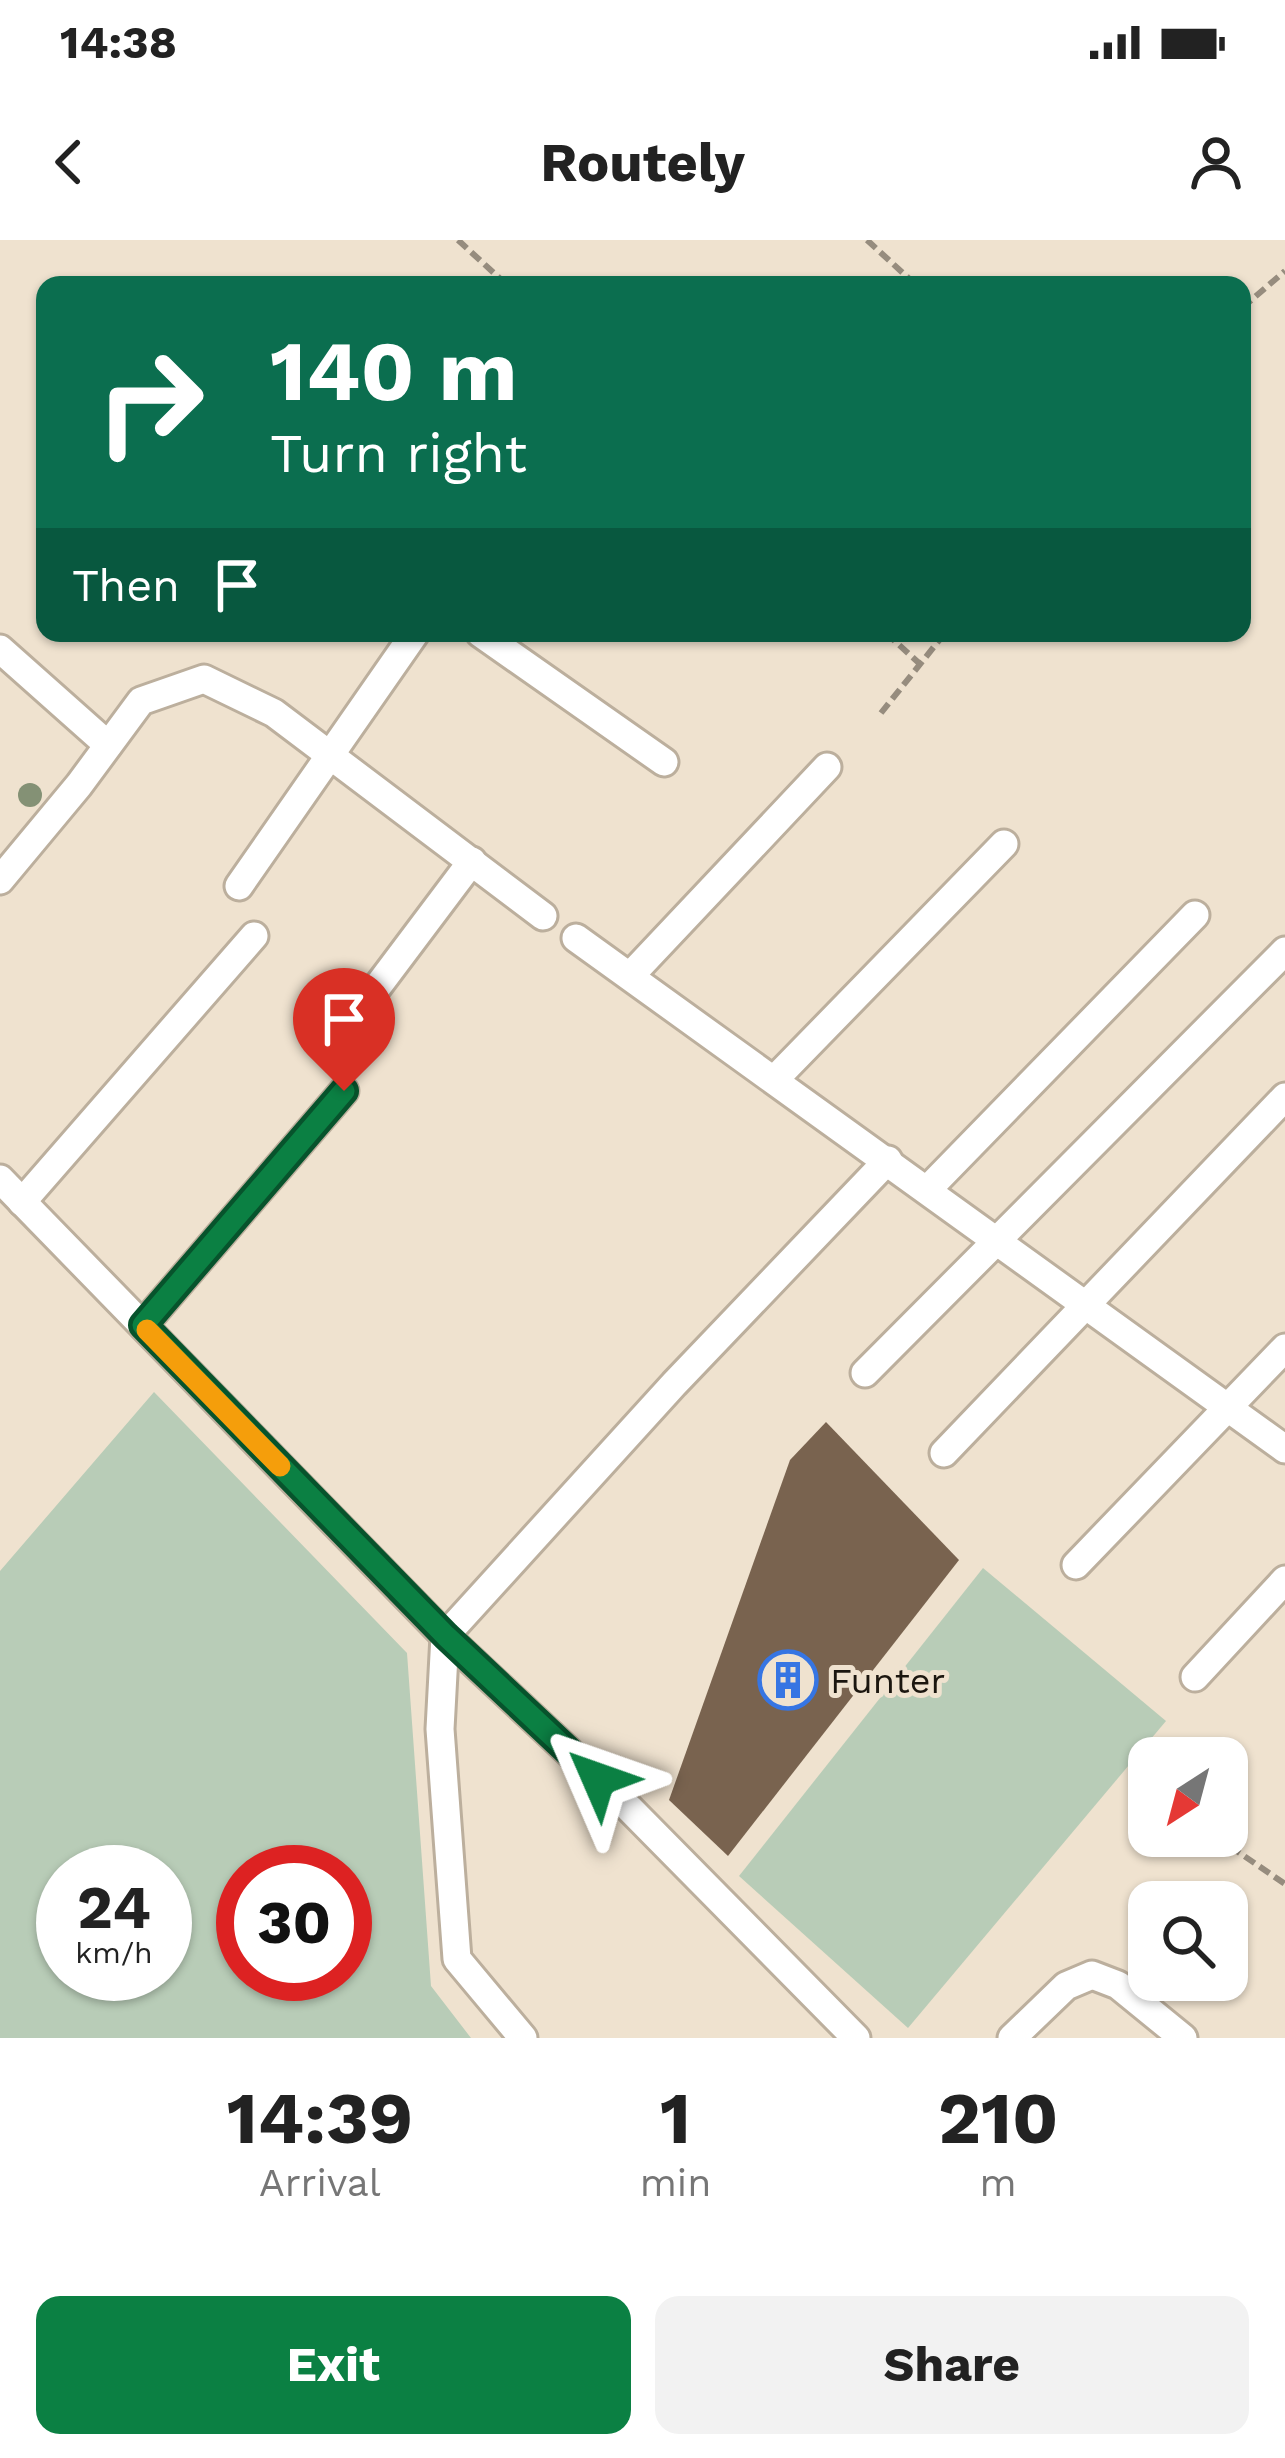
<!DOCTYPE html>
<html lang="en">
<head>
<meta charset="utf-8">
<style>
  :root { --surface:#fff; --page:#f2f2f2; --text:#222; --muted:#767676; --accent:#0b8043 }
  body { margin:0; font-family:"Work Sans",sans-serif; background:var(--page); color:var(--text); height:100vh; display:flex; flex-direction:column; font-size:45px; white-space:nowrap }
  * { box-sizing:border-box; margin:0 }
  p { font-size:39px; color:var(--muted) }
  .icon { flex:none; width:66px; height:66px; fill:none; stroke:currentColor; stroke-width:2; stroke-linecap:round; stroke-linejoin:round }
  .map { position:relative; height:1798px; overflow:hidden }
  .side { display:flex; flex-direction:column; background:var(--surface); flex:1 }
  .side>* { flex:none }
  .top-card { position:absolute; left:36px; top:36px; width:1215px; height:366px; border-radius:24px; box-shadow:0 3px 9px #0004; background:#0b6e4f; color:#fff; overflow:hidden }
  .needle { width:78px; rotate:216deg }
  .tools { position:absolute; left:1128px; top:1497px; display:grid; gap:24px }
  .tools a { display:grid; place-items:center; width:120px; height:120px; border-radius:24px; background:var(--surface); box-shadow:0 3px 9px #0004; font-size:60px }
  .speed { position:absolute; left:36px; top:1605px; display:flex; gap:24px; font-size:60px; font-weight:700; text-align:center }
  .speed>* { display:grid; place-content:center; width:156px; height:156px; border-radius:50%; background:var(--surface); box-shadow:0 3px 9px #0004; line-height:1 }
  .speed small { font-size:30px; font-weight:400 }
  .speed .limit { border:18px solid #d22; background:#fff; color:#111 }
  .pin { position:absolute; display:grid; place-items:center; width:102px; height:102px; color:#fff; margin:-123px -51px; border-radius:50% 50% 50% 0; rotate:-45deg; box-shadow:0 0 12px #0007 }
  .pin .icon { rotate:45deg }
  .me { position:absolute; width:132px; margin:-66px; rotate:313deg; stroke-linejoin:round; filter:drop-shadow(0 0 9px #0008) }
  .turn { display:flex; align-items:center; gap:42px; height:252px; padding:0 36px; font-size:54px }
  .turn .icon { width:156px; height:156px; stroke-width:2.5 }
  .turn b { display:block; font-size:84px; line-height:102px }
  .then { display:flex; align-items:center; height:114px; padding:0 36px; background:#0003; gap:24px; font-size:45px }
  .eta { display:flex; justify-content:space-evenly; align-items:center; height:204px; text-align:center }
  .eta b { font-size:72px; font-weight:700; line-height:84px }
  .primary-button { display:flex; gap:24px; margin-top:auto; padding:24px 36px }
  .primary-button a { flex:1; height:138px; border-radius:24px; background:var(--accent); color:#fff; font-size:48px; font-weight:700; line-height:138px; text-align:center }
  .primary-button a+a { background:var(--page); color:var(--text) }
  .status { display:flex; justify-content:space-between; align-items:center; height:84px; padding:0 60px; background:var(--surface); direction:ltr }
  .status svg { height:33px; fill:currentColor }
  header { display:flex; justify-content:space-between; align-items:center; height:156px; padding:0 36px; background:var(--surface); font-size:54px; font-weight:700 }
  .map>svg:first-child { display:block }
  .green { fill:#b8ccb7; fill-rule:evenodd }
  .building { fill:#79634f }
  .lines { fill:none; stroke-linecap:round; stroke-linejoin:round }
  .street-casing { stroke:#bcaf9d; stroke-width:33 }
  .path { stroke:#968c7e; stroke-width:6; stroke-dasharray:12 6; stroke-linecap:butt }
  .street { stroke:#fff; stroke-width:27 }
  .tree { fill:#849175 }
  .route-casing { stroke:#07532c; stroke-width:30 }
  .route { stroke:#0b8043; stroke-width:21 }
  .slow { stroke:#f59e0b; stroke-width:21 }
  .labels { text-anchor:middle; stroke-width:10; stroke-linejoin:round; paint-order:stroke }
  .poi-label { font-size:36px; fill:#1b160f; stroke:#efe2cf; text-anchor:start }
</style>
</head>
<body>
<div class="status"><b>14:38</b><svg viewBox="0 0 49 12"><path d="M0 12V9h3v3zM5 12V6h3v6zM10 12V3h3v9zM15 12V0h3v12zM26 1h20v11H26zM47 4h2v5h-2z"/></svg></div>
<header><svg class="icon" aria-label="back" viewBox="0 0 24 24"><path d="M15 5l-7 7 7 7"/></svg>Routely<svg class="icon" aria-label="person" viewBox="0 0 24 24"><circle cx="12" cy="8" r="4"/><path d="M4 21q1-7 8-7t8 7"/></svg></header>
<div class="map">
<svg width="1285" height="1798" viewBox="0 0 1285 1798">
  <rect width="100%" height="100%" fill="#efe2cf"/>
  <g class="green">
    <path d="M154 1152 407 1413 431 1746 471 1798H0V1331ZM63 1632H165V1734H63ZM243 1632H345V1734H243Z"/>
    <path d="M983 1328 1166 1481 908 1788 739 1636Z"/>
  </g>
  <path class="building" d="M826 1182 959 1320 728 1616 669 1560 790 1220Z"/>
  <g class="lines">
    <g class="street-casing">
      <g id="street">
        <path d="M480 393 664 522"/>
        <path d="M0 409 108 505"/>
        <path d="M0 640 79 545 141 461 204 439 274 473 543 676"/>
        <path d="M239 646 415 393"/>
        <path d="M576 698 1285 1209"/>
        <path d="M630 736 827 527"/>
        <path d="M372 754 472 621"/>
        <path d="M775 839 1004 604"/>
        <path d="M0 939 445 1396 629 1568 856 1798"/>
        <path d="M928 949 1195 675"/>
        <path d="M22 962 254 696"/>
        <path d="M143 1085 344 851"/>
        <path d="M865 1133 1285 711"/>
        <path d="M944 1213 1285 857"/>
        <path d="M1076 1325 1285 1108"/>
        <path d="M445 1396 674 1144 888 920"/>
        <path d="M445 1396 440 1489 457 1719 523 1798"/>
        <path d="M1195 1437 1285 1340"/>
        <path d="M1012 1798 1066 1746 1092 1735 1118 1745 1183 1798"/>
      </g>
    </g>
    <g class="path">
      <path d="M458 0 507 45"/>
      <path d="M867 0 916 45"/>
      <path d="M1242 68 1285 31"/>
      <path d="M886 393 920 424"/>
      <path d="M881 473 945 393"/>
      <path d="M1215 1596 1285 1644"/>
    </g>
    <use href="#street" class="street"/>
  </g>
  <circle class="tree" cx="30" cy="555" r="12"/>
  <g class="lines">
    <g class="route-casing">
      <path id="route" d="M344 851 143 1085 446 1396 598 1539"/>
    </g>
    <use href="#route" class="route"/>
    <path class="slow" d="M147 1090 280 1226"/>
  </g>
  <defs>
    <g id="building-ring" transform="scale(3)"><circle r="9.5" fill="#efe2cf" stroke="#3675e3" stroke-width="1.5"/><path d="M-4-6H4V6H1V3H-1V6H-4ZM-2.5-4.3h1.7v1.8h-1.7ZM.8-4.3h1.7v1.8H.8ZM-2.5-1h1.7V.8h-1.7ZM.8-1h1.7V.8H.8Z" fill="#3675e3"/></g>
  </defs>
  <g fill-rule="evenodd">
    <use href="#building-ring" x="788" y="1440"/>
  </g>
  <g class="labels">
    <g class="poi-label">
      <text x="830" y="1453">Funter</text>
    </g>
  </g>
</svg>
<div class="tools">
<a><svg class="needle" viewBox="-14 -14 28 28"><path d="M0-13l5 13h-10z" fill="#e53935"/><path d="M0 13l5-13h-10z" fill="#767676"/></svg></a>
<a><svg class="icon" aria-label="search" viewBox="0 0 24 24"><circle cx="10" cy="10" r="6"/><path d="M15 15l6 6"/></svg></a>
</div>
<div class="speed"><div>24<small>km/h</small></div><div class="limit">30</div></div>
<div class="pin" style="left:344px;top:851px;background:#d93025"><svg class="icon" aria-label="arrive" viewBox="0 0 24 24"><path d="M6 21V4h12l-3 4 3 4H6"/></svg></div>
<svg class="me" style="left:598px;top:1539px" viewBox="-20 -20 40 40"><path d="M0-17L14 15 0 8-14 15z" fill="#0b8043" stroke="#fff" stroke-width="4"/></svg>
<div class="top-card">
<div class="turn"><svg class="icon" aria-label="right" viewBox="0 0 24 24"><path d="M7 20v-9h11M14 6l5 5-5 5"/></svg><div><b>140 m</b>Turn right</div></div>
<div class="then">Then<svg class="icon" aria-label="arrive" viewBox="0 0 24 24"><path d="M6 21V4h12l-3 4 3 4H6"/></svg></div>
</div>
</div>
<section class="side">
<div class="eta">
<div><b>14:39</b><p>Arrival</p></div>
<div><b>1</b><p>min</p></div>
<div><b>210</b><p>m</p></div>
</div>
<div class="primary-button"><a>Exit</a><a>Share</a></div>
</section>
</body>
</html>
